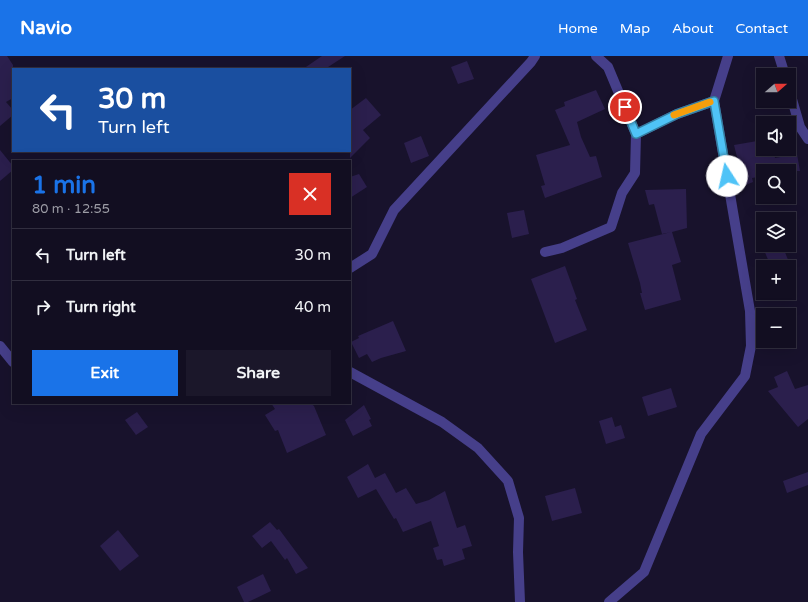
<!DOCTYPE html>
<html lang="en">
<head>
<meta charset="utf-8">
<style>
  :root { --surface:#120e21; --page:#1b172a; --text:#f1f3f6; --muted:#9c9ca5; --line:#312e3f; --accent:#1a73e8 }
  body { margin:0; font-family:"Varela Round",sans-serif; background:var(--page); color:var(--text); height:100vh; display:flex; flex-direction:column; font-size:15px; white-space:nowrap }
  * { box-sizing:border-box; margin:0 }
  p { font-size:13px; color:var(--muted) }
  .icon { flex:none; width:22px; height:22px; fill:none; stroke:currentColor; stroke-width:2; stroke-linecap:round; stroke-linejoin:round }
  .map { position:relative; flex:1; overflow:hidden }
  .panel { position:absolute; left:12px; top:104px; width:339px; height:244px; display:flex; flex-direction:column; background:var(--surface); border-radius:0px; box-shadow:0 4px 16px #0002,0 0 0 1px var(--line) }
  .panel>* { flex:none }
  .hud { position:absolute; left:12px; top:12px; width:339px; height:84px; border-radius:0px; box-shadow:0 4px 16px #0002,0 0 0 1px var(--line); background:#1a4fa0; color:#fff; overflow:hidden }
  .needle { width:26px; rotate:70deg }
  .controls { position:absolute; left:756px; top:12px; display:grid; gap:8px }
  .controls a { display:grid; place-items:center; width:40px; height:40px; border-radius:0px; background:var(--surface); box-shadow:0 4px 16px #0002,0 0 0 1px var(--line); font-size:20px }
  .pin { position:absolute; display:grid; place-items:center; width:34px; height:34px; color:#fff; margin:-17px; border:2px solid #fff; border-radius:50%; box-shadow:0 1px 4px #0007 }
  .me { position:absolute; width:44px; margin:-22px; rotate:350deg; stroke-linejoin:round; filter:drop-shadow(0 0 3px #0008) }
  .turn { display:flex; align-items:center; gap:14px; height:84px; padding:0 20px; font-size:18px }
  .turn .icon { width:52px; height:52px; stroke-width:2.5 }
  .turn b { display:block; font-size:28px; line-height:34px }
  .round { display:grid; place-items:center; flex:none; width:42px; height:42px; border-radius:0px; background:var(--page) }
  .headline { display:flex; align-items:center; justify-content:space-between; height:68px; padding:0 20px }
  h1 { font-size:24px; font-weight:700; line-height:30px; color:var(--accent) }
  .action { display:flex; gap:8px; margin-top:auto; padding:8px 20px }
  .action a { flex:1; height:46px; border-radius:0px; background:var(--accent); color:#fff; font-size:16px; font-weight:700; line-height:46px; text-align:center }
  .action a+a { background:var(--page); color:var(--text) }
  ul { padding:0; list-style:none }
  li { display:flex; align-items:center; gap:12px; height:52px; padding:0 20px; border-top:1px solid var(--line) }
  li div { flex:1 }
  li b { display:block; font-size:15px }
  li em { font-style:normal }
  header { display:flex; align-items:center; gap:24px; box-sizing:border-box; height:56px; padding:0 20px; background:var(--accent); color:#fff }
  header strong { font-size:19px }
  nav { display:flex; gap:22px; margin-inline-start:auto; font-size:14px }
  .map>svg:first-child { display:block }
  .building { fill:#2b1f4d }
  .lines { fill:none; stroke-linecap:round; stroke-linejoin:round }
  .minor { stroke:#463f8a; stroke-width:10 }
  .route-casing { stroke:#337fa1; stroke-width:10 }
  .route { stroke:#4fc3f7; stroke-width:7 }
  .slow { stroke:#f59e0b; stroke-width:7 }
</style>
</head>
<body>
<header>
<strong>Navio</strong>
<nav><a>Home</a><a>Map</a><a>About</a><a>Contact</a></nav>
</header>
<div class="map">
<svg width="808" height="546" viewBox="0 0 808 546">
  <rect width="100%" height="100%" fill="#18122c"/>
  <g class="building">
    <path d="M0 0H7L13 9V42L6 46 13 54V59L0 70Z"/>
    <path d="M322 0H345L325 13H303Z"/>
    <path d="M467 5 474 23 458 28 451 11Z"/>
    <path d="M596 34 605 53 577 66 581 81 590 101 596 100 602 121 545 142 541 130 545 129 536 99 570 89 555 54 565 50 564 46Z"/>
    <path d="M366 42 381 59 363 74 370 82 350 102V54Z"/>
    <path d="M421 80 429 100 411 107 404 87Z"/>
    <path d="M763 84V93H773L775 102 797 98 800 115H763V120L752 122 753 126 741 131 734 110 739 109 734 89Z"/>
    <path d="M0 94 13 110V114L0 125Z"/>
    <path d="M359 118 367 131 350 142V121Z"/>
    <path d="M686 133 687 172 672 176 681 206 672 209 681 244 645 254 640 237H642L640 227 628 187 671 176 662 178 654 148 649 149 645 134Z"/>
    <path d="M524 154 529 178 512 182 507 157Z"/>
    <path d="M762 189H782L791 211H771Z"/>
    <path d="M565 210 577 243 575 244 587 274 555 287 531 223Z"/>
    <path d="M393 265 406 295 381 302 372 306 367 298 359 302 351 286 359 282 358 280Z"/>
    <path d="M787 315 795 333 808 329V363L798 371 768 335 778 331 774 321Z"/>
    <path d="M671 332 677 351 648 360 642 341Z"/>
    <path d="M271 347H310L314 350 326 379 287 397 278 374 275 375 265 359 275 353Z"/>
    <path d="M364 349 371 363 369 364 372 370 353 380 345 364Z"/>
    <path d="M137 356 148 371 136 379 125 364Z"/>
    <path d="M612 361 615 371 621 369 625 382 606 388 599 365Z"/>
    <path d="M368 408 375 422 385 417 396 437 406 432 416 448 429 444 445 435 457 472 465 469 472 490 462 493 465 503 444 510 442 503 437 504 433 492 439 490 431 465 403 476 396 462 394 463 376 433 358 442 347 421Z"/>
    <path d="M808 416V429L787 437 783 425Z"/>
    <path d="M575 432 582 457 552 465 545 440Z"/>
    <path d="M270 466 277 474 279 473 308 512 296 518 287 502 285 504 271 485 262 492 252 480Z"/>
    <path d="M118 474 139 500 120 515 100 490Z"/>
    <path d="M263 518 271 535 248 546H244L237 531Z"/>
  </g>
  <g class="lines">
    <g class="minor">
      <path d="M779 0 785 19"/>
      <path d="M789 33 800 71 808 83"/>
      <path d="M636 78 677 58 714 45 728 0"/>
      <path d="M545 196 562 192 611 171 622 137 635 117 636 78 608 11 596 0"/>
      <path d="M350 212 372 198 394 154 531 6 535 0"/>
      <path d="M0 290 13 306"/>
      <path d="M350 316 442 366 478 392 508 425 519 462 518 496 520 546"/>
      <path d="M609 546 644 516 701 378 745 320 751 290 750 255 714 45"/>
    </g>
  </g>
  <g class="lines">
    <g class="route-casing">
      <path id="route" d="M625 51 636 78 677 58 714 45 727 120"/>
    </g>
    <use href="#route" class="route"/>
    <path class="slow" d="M674 59 710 46"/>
  </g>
</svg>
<div class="controls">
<a><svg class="needle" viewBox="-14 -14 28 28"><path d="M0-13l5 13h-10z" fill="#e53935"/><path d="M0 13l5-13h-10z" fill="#9c9ca5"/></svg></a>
<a><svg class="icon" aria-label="sound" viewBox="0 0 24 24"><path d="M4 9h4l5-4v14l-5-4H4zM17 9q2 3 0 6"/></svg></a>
<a><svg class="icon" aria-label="search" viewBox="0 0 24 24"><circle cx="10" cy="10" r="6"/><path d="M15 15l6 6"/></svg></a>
<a><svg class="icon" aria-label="layers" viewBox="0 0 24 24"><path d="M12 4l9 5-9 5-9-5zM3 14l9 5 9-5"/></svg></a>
<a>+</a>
<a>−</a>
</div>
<div class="pin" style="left:625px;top:51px;background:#d93025"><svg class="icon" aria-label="arrive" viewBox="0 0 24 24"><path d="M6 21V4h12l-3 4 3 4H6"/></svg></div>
<svg class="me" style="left:727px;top:120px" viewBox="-20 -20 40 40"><circle r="19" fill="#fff"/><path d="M0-13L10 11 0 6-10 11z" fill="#4fc3f7"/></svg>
<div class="hud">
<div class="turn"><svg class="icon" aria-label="left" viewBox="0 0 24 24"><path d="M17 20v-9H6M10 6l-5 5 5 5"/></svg><div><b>30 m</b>Turn left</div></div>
</div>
<section class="panel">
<div class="headline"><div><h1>1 min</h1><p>80 m · 12:55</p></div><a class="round" style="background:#d93025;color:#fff"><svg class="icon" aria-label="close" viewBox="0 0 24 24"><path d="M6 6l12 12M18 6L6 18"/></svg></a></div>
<ul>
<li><svg class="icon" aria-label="left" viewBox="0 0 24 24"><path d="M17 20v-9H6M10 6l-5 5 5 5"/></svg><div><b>Turn left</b></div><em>30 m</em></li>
<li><svg class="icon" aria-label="right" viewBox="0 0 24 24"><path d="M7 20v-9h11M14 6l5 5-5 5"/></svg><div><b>Turn right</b></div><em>40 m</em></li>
</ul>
<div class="action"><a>Exit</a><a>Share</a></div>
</section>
</div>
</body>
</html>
